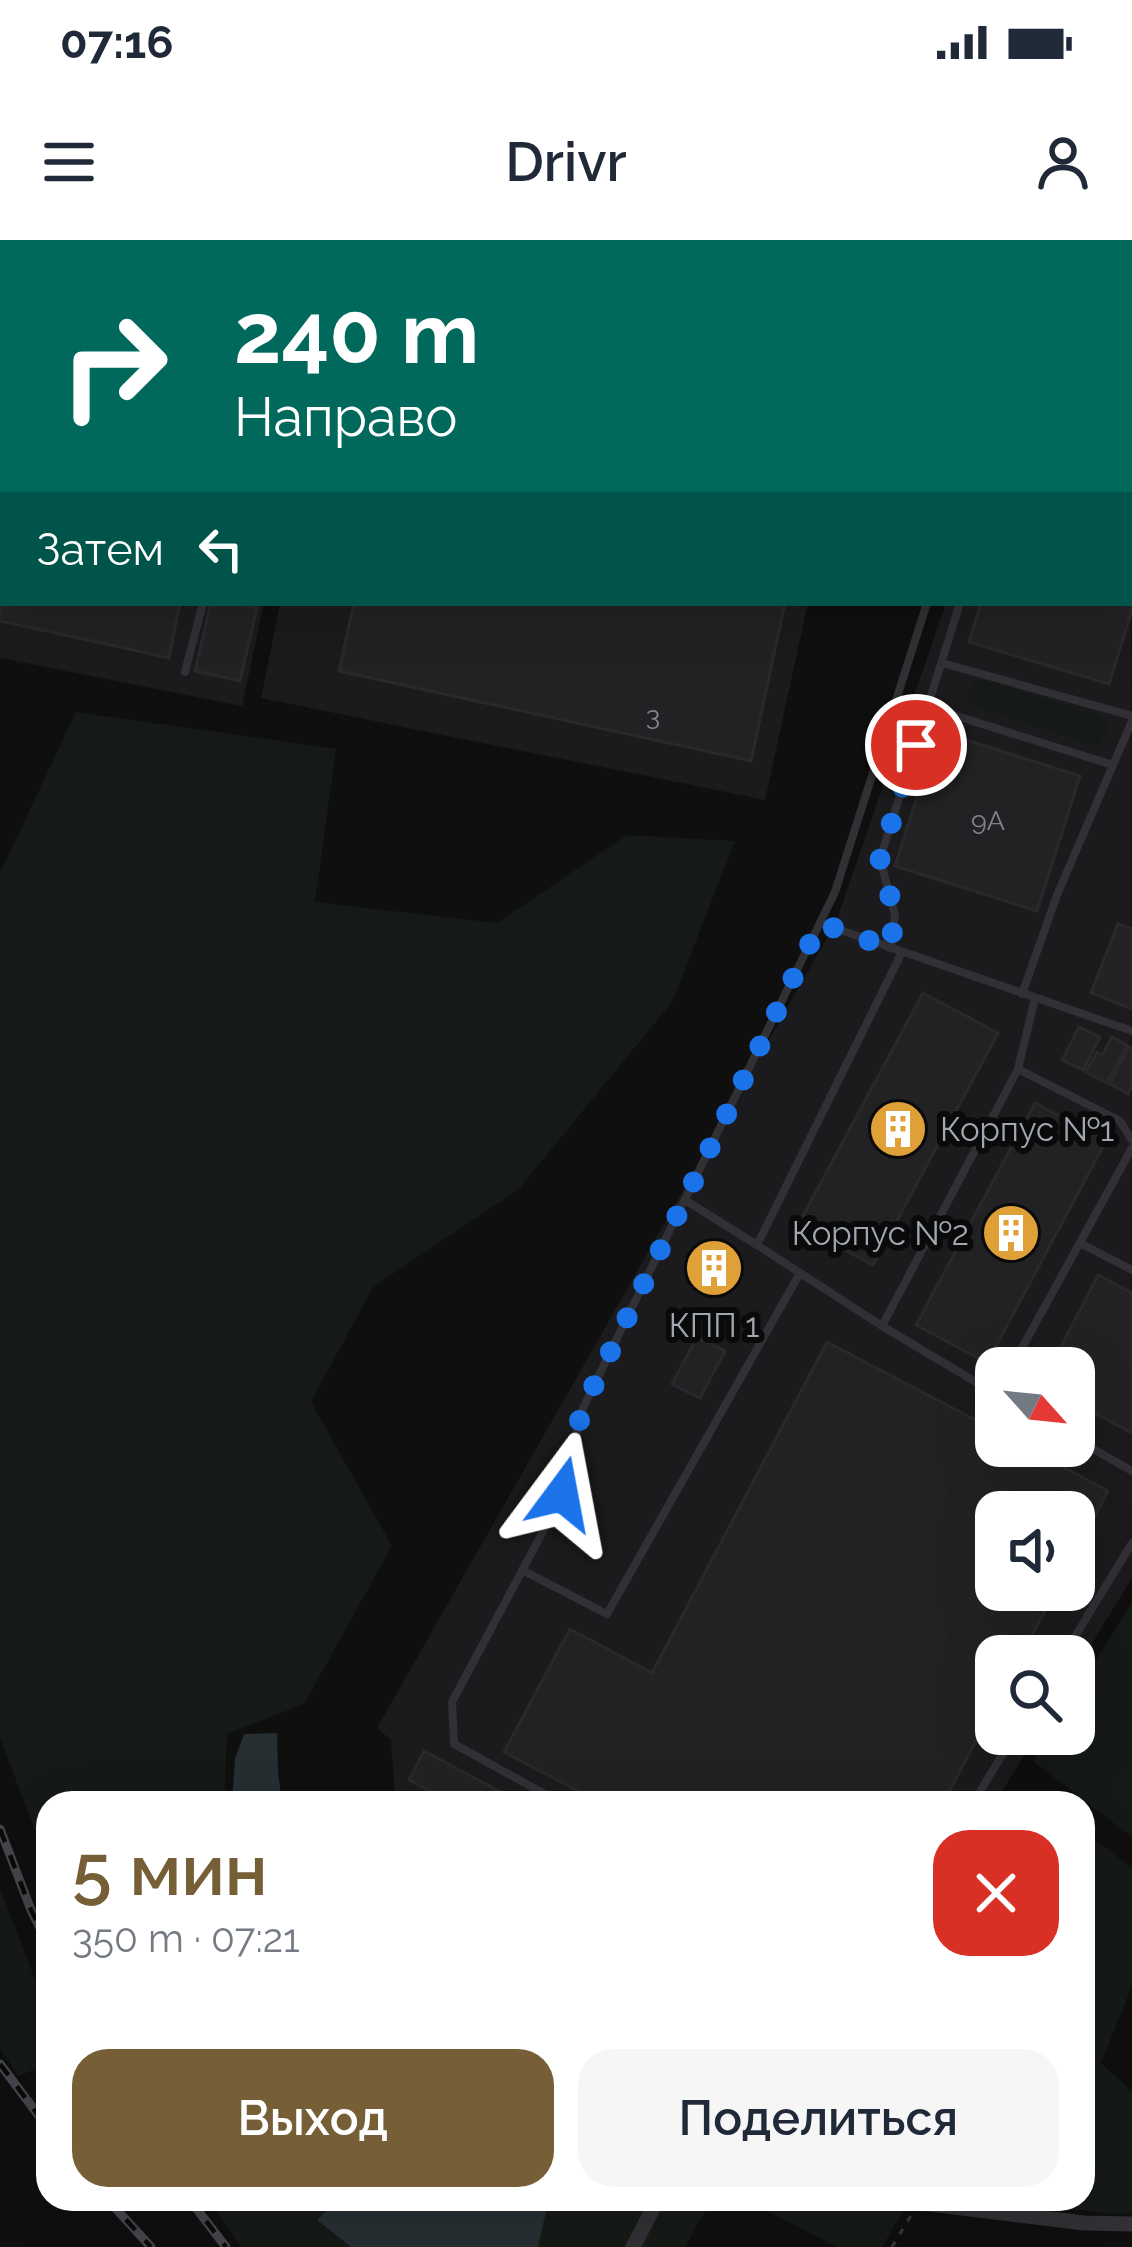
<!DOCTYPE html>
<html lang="ru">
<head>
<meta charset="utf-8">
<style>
  :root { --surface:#fff; --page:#f6f6f7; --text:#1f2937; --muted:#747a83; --accent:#765f37 }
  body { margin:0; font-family:Raleway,sans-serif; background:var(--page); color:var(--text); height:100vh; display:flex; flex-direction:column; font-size:45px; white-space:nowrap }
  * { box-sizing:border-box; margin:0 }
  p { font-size:39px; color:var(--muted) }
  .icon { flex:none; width:66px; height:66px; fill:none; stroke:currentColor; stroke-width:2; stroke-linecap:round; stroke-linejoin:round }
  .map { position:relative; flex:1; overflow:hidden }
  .side { position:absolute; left:36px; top:1551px; width:1059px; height:420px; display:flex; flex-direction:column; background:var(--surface); border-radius:36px; box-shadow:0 12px 48px #0002 }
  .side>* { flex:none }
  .top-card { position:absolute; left:0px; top:0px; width:1134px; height:366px; box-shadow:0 12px 48px #0002; background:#00695c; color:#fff; overflow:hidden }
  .needle { width:78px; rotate:117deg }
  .tools { position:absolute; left:975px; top:1107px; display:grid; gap:24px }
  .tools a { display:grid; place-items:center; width:120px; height:120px; border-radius:24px; background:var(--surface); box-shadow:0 12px 48px #0002; font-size:60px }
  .pin { position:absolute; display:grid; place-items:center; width:102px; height:102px; color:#fff; margin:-51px; border:6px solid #fff; border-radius:50%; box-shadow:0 3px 12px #0007 }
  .me { position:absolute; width:132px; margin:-66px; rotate:13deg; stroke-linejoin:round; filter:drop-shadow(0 0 9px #0008) }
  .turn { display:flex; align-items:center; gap:42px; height:252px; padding:0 36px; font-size:54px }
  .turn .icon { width:156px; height:156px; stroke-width:2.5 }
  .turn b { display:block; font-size:84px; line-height:102px }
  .then { display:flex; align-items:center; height:114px; padding:0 36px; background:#0003; gap:24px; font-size:45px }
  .round { display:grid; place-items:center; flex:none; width:126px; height:126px; border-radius:36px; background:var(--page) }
  .headline { display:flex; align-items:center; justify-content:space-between; height:204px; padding:0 36px }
  h1 { font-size:72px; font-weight:600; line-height:90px; color:var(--accent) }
  .button { display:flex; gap:24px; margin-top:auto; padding:24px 36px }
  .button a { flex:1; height:138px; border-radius:36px; background:var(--accent); color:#fff; font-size:48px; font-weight:600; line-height:138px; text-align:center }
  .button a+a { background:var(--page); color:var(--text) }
  .status { display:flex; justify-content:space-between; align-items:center; height:84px; padding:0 60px; background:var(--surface); direction:ltr }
  .status svg { height:33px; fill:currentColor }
  header { display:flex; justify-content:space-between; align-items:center; height:156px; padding:0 36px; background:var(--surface); font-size:54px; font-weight:600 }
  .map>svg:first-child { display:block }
  .built { fill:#1b1b1d; fill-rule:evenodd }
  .green { fill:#161a16 }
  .water { fill:#272e32 }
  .building { fill:#222224; stroke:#29292c; stroke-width:3 }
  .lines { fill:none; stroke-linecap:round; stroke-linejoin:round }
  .path { stroke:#37383c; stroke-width:3; stroke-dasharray:6 9; stroke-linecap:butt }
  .lane { stroke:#313135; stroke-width:8 }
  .street { stroke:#313135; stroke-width:15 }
  .rail-casing { stroke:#44454a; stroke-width:9 }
  .rail { stroke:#0a0a0b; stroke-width:4.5; stroke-dasharray:14; stroke-linecap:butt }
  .route { stroke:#1a73e8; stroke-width:21; stroke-dasharray:0 37.8 }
  .labels { text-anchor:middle; stroke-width:12; stroke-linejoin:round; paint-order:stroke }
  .number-label { font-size:27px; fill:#80858c }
  .poi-label { font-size:33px; fill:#a1a7b0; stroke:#0a0a0b; text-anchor:start }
</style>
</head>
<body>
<div class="status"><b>07:16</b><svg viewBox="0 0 49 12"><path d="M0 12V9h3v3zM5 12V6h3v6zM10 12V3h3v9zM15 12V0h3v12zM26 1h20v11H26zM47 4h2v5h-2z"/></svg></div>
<header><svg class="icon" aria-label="menu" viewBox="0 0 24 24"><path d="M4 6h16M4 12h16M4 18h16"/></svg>Drivr<svg class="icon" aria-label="person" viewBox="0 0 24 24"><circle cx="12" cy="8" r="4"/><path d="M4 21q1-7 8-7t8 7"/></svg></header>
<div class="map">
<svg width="1132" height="2007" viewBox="0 0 1132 2007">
  <rect width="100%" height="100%" fill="#0f0f10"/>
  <g class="built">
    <path d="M3 139V363H264L242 466 0 418V150Z"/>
    <path d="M1131 296 1132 1338 1074 1433V1416H996V1494H1037L995 1563H411L395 1557 391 1500 377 1488 836 682 946 363H1131ZM996 1128H1074V1206H996ZM996 1272H1074V1350H996Z"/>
    <path d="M280 363H808L765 560 261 458Z"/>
  </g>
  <g class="green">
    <path d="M986 440 1098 475 1107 484 1106 493 1097 507 968 464V455L975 442Z"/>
    <path d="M76 472 336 509 315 662 497 683 627 595 735 601 672 762 518 950 373 1047 311 1162 392 1306 304 1464 227 1494 224 1563H48V1624L0 1498V633Z"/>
    <path d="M1132 1362V1597L1033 1521 1050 1494H1074V1455Z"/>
    <path d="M1083 1590 1132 1628V1746L1101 1823 1132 1852V1973L1116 1974 978 1959H1083Z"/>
    <path d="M0 1648 48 1774V1825L18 1836 0 1808Z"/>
    <path d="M208 1959H337L317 1980 351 2007H241Z"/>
    <path d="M549 1959H712L685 2007H538Z"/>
    <path d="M744 1959H910L882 2007H837Z"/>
  </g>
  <g class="water">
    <path d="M277 1493 278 1532 282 1563H232L235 1519 244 1494Z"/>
    <path d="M337 1959H549L538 2007H351L317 1980Z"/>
  </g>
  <g class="building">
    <path d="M3 274V363H180L169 418 0 381V288Z"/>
    <path d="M1132 332V370L1109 444 969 402 981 363H1131Z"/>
    <path d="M211 363H235L257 368 240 441 195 431Z"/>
    <path d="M354 363H785L751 521 339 431Z"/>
    <path d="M938 491 1080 536 1037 671 895 626Z"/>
    <path d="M1118 684 1132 689V769L1091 753Z"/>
    <path d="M923 753 998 793 873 1025 798 985Z"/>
    <path d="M1079 787 1100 797 1083 830 1062 820Z"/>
    <path d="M1112 797 1127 805 1107 843 1086 832 1097 812 1102 815Z"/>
    <path d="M1129 807 1132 808V846L1128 854 1110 844Z"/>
    <path d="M1035 863 1106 901 987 1123 916 1085Z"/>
    <path d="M708 1000 738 1016 716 1055 694 1043 699 1033 695 1024Z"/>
    <path d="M1098 1035 1132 1053V1193L1074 1162V1128H1050Z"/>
    <path d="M697 1097 725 1111 700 1158 672 1144Z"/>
    <path d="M827 1102 996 1191V1206H1023L1108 1251 1074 1316V1272H996V1350H1056L1021 1416H996V1463L943 1563H601L504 1512 570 1389 652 1433Z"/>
    <path d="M424 1511 510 1557 507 1563H452L409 1540Z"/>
  </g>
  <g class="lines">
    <g class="path">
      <path d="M955 3V0"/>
      <path d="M892 2007 912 1974"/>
    </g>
    <g class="lane">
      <path d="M273 3V0"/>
      <path d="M498 3 499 0"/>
      <path d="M1131 213 1132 210"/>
      <path d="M1131 314H1132"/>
      <path d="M942 423 1132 476"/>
      <path d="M185 432 203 363"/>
      <path d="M928 467 1113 525"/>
      <path d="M820 683 1132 791"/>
      <path d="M890 708 895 675 880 619 960 363"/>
      <path d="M1022 754 1057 655 1132 481"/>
      <path d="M1018 829 1120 881 1132 900"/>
      <path d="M685 960 757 1005 902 712"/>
      <path d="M1080 1003 1132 1030"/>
      <path d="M757 1005 882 1086 1018 829 1035 758"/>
      <path d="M882 1086 996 1154"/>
      <path d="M1011 1128 1132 908"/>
      <path d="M1074 1198 1132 1231"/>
      <path d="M522 1330 607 1374 800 1033"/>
      <path d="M1063 1416 1132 1303"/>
      <path d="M561 1563 454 1504 452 1462 563 1254 582 1170 835 652 927 363"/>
      <path d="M973 1563 1015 1494"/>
    </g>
    <g class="street">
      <path d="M657 0 665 3"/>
      <path d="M1131 187H1132"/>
      <path d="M912 1959 922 1963 1084 1983 1132 1984"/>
      <path d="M633 2007 658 1959"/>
    </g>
    <g class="rail-casing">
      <g id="rail">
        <path d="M63 3 64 0"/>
        <path d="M0 232 3 217"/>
        <path d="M0 1589 31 1670 48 1704"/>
        <path d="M0 1824 48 1888"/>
        <path d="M107 1959 151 2007"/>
        <path d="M189 1959 226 2007"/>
      </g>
    </g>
    <use href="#rail" class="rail"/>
  </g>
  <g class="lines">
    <path class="route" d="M562 1254 582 1170 820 683 890 708 895 675 880 619 916 505"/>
  </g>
  <defs>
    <g id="building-disc" transform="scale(3)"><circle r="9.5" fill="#e0a038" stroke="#0a0a0b"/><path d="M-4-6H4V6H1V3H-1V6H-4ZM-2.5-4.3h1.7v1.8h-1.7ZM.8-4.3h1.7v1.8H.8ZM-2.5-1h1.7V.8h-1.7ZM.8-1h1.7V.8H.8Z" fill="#fff"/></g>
  </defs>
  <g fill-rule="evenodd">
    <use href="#building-disc" x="898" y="889"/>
    <use href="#building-disc" x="1011" y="993"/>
    <use href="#building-disc" x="714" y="1028"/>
  </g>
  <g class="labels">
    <g class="number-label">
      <text x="653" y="485">3</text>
      <text x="988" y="590">9А</text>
    </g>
    <g class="poi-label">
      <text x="940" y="901">Корпус №1</text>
      <text x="969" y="1005" text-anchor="end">Корпус №2</text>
      <text x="714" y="1097" text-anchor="middle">КПП 1</text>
    </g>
  </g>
</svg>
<div class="tools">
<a><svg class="needle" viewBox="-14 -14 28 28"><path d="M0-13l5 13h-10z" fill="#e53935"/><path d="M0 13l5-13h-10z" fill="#747a83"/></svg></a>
<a><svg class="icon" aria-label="sound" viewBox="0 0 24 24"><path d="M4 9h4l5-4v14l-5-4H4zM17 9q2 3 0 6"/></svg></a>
<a><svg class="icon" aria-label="search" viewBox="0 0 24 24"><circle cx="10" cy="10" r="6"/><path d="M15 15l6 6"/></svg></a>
</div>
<div class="pin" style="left:916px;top:505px;background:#d93025"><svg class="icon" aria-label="arrive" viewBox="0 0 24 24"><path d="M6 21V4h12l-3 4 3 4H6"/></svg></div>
<svg class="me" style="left:562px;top:1254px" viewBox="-20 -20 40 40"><path d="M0-17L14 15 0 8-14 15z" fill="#1a73e8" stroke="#fff" stroke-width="4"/></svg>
<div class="top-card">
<div class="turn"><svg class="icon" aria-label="right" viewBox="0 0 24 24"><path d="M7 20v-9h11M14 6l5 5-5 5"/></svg><div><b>240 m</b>Направо</div></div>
<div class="then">Затем<svg class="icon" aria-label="left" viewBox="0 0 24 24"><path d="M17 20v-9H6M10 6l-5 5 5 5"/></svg></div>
</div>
<section class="side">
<div class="headline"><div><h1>5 мин</h1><p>350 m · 07:21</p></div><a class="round" style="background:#d93025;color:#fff"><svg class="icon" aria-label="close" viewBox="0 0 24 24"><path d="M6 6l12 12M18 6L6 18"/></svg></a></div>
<div class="button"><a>Выход</a><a>Поделиться</a></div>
</section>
</div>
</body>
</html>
